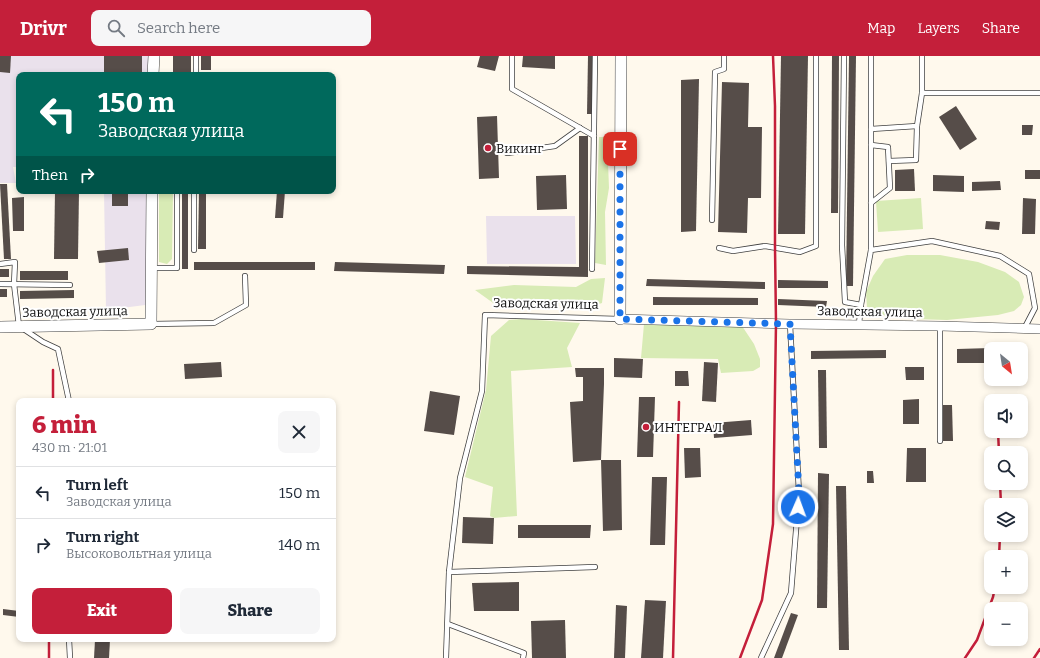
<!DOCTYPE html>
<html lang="en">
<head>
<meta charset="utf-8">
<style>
  :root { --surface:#fff; --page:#f6f6f7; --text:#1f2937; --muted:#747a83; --line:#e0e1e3; --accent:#c41f3a }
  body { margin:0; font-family:Bitter,serif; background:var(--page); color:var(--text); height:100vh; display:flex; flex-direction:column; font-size:15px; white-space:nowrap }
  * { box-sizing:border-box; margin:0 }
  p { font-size:13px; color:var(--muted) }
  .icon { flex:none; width:22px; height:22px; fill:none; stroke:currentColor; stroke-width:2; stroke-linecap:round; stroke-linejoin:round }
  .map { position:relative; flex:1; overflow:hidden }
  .drawer { position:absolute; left:16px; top:342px; width:320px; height:244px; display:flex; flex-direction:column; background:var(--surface); border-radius:8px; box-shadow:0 2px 6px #0003 }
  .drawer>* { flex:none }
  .hud { position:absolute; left:16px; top:16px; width:320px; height:122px; border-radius:8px; box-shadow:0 2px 6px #0003; background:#00695c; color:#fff; overflow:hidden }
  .needle { width:26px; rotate:150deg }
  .controls { position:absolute; left:984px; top:286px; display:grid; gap:8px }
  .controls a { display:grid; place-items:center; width:44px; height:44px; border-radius:8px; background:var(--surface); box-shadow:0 2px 6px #0003; font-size:20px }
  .pin { position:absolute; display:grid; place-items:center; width:34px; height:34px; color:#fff; margin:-17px; border-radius:8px; box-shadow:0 2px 6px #0006 }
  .me { position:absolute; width:44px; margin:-22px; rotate:2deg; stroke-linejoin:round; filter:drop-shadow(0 0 3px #0008) }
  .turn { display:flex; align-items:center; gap:14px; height:84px; padding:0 16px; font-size:18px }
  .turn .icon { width:52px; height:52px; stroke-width:2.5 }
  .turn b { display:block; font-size:28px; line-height:34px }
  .then { display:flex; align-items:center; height:38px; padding:0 16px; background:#0003; gap:8px; font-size:15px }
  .round { display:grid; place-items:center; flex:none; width:42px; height:42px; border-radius:8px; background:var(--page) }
  .head { display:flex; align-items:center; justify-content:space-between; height:68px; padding:0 16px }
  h1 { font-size:24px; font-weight:800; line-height:30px; color:var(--accent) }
  .primary-button { display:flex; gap:8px; margin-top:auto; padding:8px 16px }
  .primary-button a { flex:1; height:46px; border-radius:8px; background:var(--accent); color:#fff; font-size:16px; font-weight:800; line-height:46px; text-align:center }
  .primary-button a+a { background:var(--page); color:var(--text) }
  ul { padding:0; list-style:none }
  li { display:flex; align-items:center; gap:12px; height:52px; padding:0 16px; border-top:1px solid var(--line) }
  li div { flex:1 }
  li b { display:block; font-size:15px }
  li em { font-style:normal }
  header { display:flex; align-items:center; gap:24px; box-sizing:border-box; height:56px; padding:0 20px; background:var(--accent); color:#fff }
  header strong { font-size:19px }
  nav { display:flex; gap:22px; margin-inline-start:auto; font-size:14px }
  .search { width:280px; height:36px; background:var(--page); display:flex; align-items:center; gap:10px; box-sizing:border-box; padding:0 14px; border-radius:8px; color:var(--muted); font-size:15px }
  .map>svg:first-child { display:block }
  .industrial { fill:#eae1ec }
  .green { fill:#d8ebb5 }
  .building { fill:#564d49 }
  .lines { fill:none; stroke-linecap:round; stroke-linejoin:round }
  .service-casing { stroke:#404040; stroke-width:6 }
  .minor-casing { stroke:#404040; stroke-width:10 }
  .tertiary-casing { stroke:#404040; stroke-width:12 }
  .service { stroke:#fff; stroke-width:4.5 }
  .minor { stroke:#fff; stroke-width:9 }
  .tertiary { stroke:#fff; stroke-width:11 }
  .rail { stroke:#c41f3a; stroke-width:2.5 }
  .route { stroke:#1a73e8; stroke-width:7; stroke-dasharray:0 12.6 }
  .poi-dot { fill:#c41f3a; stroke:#fff; stroke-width:1.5 }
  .labels { text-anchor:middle; stroke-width:4; stroke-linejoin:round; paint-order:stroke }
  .poi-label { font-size:13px; fill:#0d0d0d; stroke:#fff; text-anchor:start }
  .street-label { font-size:13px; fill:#0d0d0d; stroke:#fff }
</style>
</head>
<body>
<header>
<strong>Drivr</strong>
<div class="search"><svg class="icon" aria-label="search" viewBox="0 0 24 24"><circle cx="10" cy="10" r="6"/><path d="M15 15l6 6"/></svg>Search here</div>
<nav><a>Map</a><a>Layers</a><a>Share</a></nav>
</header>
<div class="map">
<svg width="1040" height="602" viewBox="0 0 1040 602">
  <rect width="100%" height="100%" fill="#fff9ed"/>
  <g class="industrial">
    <path d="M0 0H152V19H19V111H13L16 127H0Z"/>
    <path d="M104 135H152L153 248 106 254Z"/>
    <path d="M486 160H575L576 208H487Z"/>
  </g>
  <g class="green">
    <path d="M599 81H607L609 132 605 156 606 209 595 207Z"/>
    <path d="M159 135H173L172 203 167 208 159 206Z"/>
    <path d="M921 142 923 173 878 176 876 145Z"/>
    <path d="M907 199H940L978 206 1005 216 1019 226 1024 241 1021 249 1014 255 998 259 947 264 914 263 887 260 872 256 867 252 866 236 873 220 885 203Z"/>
    <path d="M605 222 602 247 593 250 567 247 511 251 496 249 475 234 514 229 576 231 591 223Z"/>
    <path d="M522 263 580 267 567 292 572 311 511 315 517 460 494 462 490 460 493 431 465 421 486 334 491 280 509 264Z"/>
    <path d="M644 268 742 270 754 288 760 303V311L753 315 721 317 718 303 641 302Z"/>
  </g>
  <g class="building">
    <path d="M0 0H11L10 17 0 16Z"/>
    <rect x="104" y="0" width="38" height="19"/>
    <rect x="173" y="0" width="18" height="19"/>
    <rect x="201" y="0" width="10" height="14"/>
    <path d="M480 0H499L495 15 477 11Z"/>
    <path d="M523 0H555V13L522 11Z"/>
    <path d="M588 0H596L595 58H587Z"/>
    <path d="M781 0H808L805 178H778Z"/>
    <path d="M832 0H839L838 157H831Z"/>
    <path d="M849 0H856L853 230H846Z"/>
    <path d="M699 23 696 175 681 176V24Z"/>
    <path d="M722 26 749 27 748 71H762L761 142H748L747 177 718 176Z"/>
    <path d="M956 50 977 83 960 94 939 61Z"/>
    <path d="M497 60 499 122 479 123 477 61Z"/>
    <path d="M1022 69H1033L1032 79H1022Z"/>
    <path d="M579 80H588V221L467 218V210L579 211Z"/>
    <path d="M914 113 915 135H895V114Z"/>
    <rect x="1025" y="114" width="15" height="9"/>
    <path d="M566 119 567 153 537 154 536 120Z"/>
    <path d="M933 119 964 120V136L933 135Z"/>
    <path d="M1000 125 1001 134 972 135V126Z"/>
    <path d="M0 128H7L11 203H4Z"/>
    <path d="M55 135H79L78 203H54Z"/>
    <rect x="182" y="135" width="6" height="78"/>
    <path d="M199 135H206V193H198Z"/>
    <path d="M277 135H285L283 162H275Z"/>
    <rect x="112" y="136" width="16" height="14"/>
    <path d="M24 141V175H13L12 142Z"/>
    <path d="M1023 142 1036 143 1035 178H1022Z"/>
    <path d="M986 165 1000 166 999 174 985 173Z"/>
    <path d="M128 192 129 204 99 207 97 195Z"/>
    <rect x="194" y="206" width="121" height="8"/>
    <path d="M335 206 445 209 444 218 334 215Z"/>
    <rect x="0" y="213" width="9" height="8"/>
    <rect x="20" y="215" width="48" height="9"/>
    <path d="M647 223 765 226V233L646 230Z"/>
    <path d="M778 224 828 225V232H778Z"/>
    <rect x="0" y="233" width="7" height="8"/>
    <path d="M74 234V242L20 243V235Z"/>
    <path d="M653 241 758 242V249H653Z"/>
    <path d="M778 243 827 245 826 251 778 249Z"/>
    <path d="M991 292V307H957V293Z"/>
    <path d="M886 294V302L811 303V295Z"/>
    <path d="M614 302 643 303 642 322 614 321Z"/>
    <path d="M221 306 222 321 185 323 184 308Z"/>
    <path d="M704 306 718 307 716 346 702 345Z"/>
    <path d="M905 311H924V324H906Z"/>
    <path d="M575 312H604V328L601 404H621L622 474 603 475 601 404 573 406 570 346 583 345V321H576Z"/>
    <path d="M818 314H826L827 392H819Z"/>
    <path d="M675 315H688L689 330H675Z"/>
    <path d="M430 335 460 340 454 379 424 375Z"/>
    <path d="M639 341H655L653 401H637Z"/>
    <path d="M919 343V368H903V344Z"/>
    <path d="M939 349H952L953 385H940Z"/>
    <path d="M751 364 752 379 714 382 713 367Z"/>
    <path d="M684 392H700L701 421 685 422Z"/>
    <path d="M907 392H926V426H906Z"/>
    <path d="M867 415H873L874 427H867Z"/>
    <path d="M818 417 829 418 827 552H817Z"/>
    <path d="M652 421H667L665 489H650Z"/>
    <path d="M836 430H846L849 594H839Z"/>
    <path d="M463 461 494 462 493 488 462 487Z"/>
    <path d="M518 469H591L590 482H518Z"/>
    <path d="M519 526V555H474L472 527Z"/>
    <path d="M645 544 666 545 663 602H641Z"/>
    <path d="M616 549 627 550 625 602H614Z"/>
    <path d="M3 553 19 555V561L3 559Z"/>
    <path d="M791 557 798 559 782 602H774Z"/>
    <path d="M565 564 566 602H532L531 565Z"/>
    <path d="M95 584H110L109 602H94Z"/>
  </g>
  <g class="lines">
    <g class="service-casing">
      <g id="service">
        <path d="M512 0V33L594 80"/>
        <path d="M844 0 842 189 845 246 861 249"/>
        <path d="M922 0V37"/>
        <path d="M196 19V0"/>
        <path d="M871 73 917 70"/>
        <path d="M507 97 555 90 580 72"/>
        <path d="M889 105 916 104 917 70 922 37H1040"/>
        <path d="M871 147 890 132 888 91 871 89"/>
        <path d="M712 164 715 16 724 13V0"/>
        <path d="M719 192 733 195 765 190 800 196 816 190V0"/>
        <path d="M194 194V135"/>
        <path d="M871 194V0"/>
        <path d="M0 208 15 206 14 228 19 270 43 286 58 293 69 345"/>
        <path d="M151 212H177V135"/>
        <path d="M592 213 595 0"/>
        <path d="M0 228 70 229"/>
        <path d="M151 268 214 267 246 249 245 220"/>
        <path d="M859 268 861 249 871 194 932 185 1000 200 1029 218 1035 252 1024 273"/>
        <path d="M940 385V270"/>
        <path d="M449 516 595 511"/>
        <path d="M448 568 524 597 523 602"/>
        <path d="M69 583 70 602"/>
        <path d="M446 602 449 516 460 422 482 335 485 259 620 263"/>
        <path d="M761 602 791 537 799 437 790 268"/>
      </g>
    </g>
    <g class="minor-casing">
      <path id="minor" d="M620 263 790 268 940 270 1040 273"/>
    </g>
    <g class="tertiary-casing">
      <g id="tertiary">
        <path d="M153 19 154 0"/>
        <path d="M620 263 621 0"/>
        <path d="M0 271 151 268 152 135"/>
      </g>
    </g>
    <use href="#service" class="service"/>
    <use href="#minor" class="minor"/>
    <use href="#tertiary" class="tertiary"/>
    <g class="rail">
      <path d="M53 345V314"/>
      <path d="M998 375 999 397"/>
      <path d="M1000 427 1001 449"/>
      <path d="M999 501 1000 479"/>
      <path d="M49 602V583"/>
      <path d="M673 602 679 346"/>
      <path d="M740 602 762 544 773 468 776 267 775 191V50L773 0"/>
      <path d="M965 602 977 584 993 541 995 531"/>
      <path d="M1034 602 1040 593"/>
    </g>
  </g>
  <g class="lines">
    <path class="route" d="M620 93V263L790 268 799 437 798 451"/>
  </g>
  <g class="poi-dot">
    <circle cx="488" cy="92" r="4"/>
    <circle cx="646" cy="371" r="4"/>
  </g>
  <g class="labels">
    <g class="poi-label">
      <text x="496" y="97">Викинг</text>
      <text x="654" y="376">ИНТЕГРАЛ</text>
    </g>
    <g class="street-label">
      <text transform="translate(546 247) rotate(1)" y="5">Заводская улица</text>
      <text transform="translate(75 255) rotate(-1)" y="5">Заводская улица</text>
      <text transform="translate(870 255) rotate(1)" y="5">Заводская улица</text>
    </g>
  </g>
</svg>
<div class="controls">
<a><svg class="needle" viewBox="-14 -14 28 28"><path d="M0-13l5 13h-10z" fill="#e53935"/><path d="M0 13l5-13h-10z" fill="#747a83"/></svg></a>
<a><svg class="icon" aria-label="sound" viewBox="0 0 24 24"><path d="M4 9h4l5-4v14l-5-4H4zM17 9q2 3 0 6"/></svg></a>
<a><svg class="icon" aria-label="search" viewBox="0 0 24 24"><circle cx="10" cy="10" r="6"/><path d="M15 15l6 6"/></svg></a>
<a><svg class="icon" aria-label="layers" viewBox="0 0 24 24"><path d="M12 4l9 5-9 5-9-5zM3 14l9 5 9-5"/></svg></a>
<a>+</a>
<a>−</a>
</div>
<div class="pin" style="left:620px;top:93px;background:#d93025"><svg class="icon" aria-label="arrive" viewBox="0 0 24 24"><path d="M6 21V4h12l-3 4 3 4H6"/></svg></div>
<svg class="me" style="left:798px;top:451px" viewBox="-20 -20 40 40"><circle r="17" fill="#1a73e8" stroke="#fff" stroke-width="3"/><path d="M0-11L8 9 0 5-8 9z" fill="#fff"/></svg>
<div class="hud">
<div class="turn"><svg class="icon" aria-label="left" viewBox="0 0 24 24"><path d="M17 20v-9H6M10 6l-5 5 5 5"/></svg><div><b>150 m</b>Заводская улица</div></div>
<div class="then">Then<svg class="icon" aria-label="right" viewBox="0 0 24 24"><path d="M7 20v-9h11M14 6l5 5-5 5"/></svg></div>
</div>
<section class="drawer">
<div class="head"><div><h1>6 min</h1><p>430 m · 21:01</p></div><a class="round"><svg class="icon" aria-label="close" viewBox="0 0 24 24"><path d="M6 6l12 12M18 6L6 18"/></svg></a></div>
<ul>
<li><svg class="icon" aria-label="left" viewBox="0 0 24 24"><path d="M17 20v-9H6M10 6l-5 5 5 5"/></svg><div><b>Turn left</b><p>Заводская улица</p></div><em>150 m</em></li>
<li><svg class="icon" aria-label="right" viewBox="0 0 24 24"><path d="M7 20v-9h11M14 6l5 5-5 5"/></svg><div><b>Turn right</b><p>Высоковольтная улица</p></div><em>140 m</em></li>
</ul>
<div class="primary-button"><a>Exit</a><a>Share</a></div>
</section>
</div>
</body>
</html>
